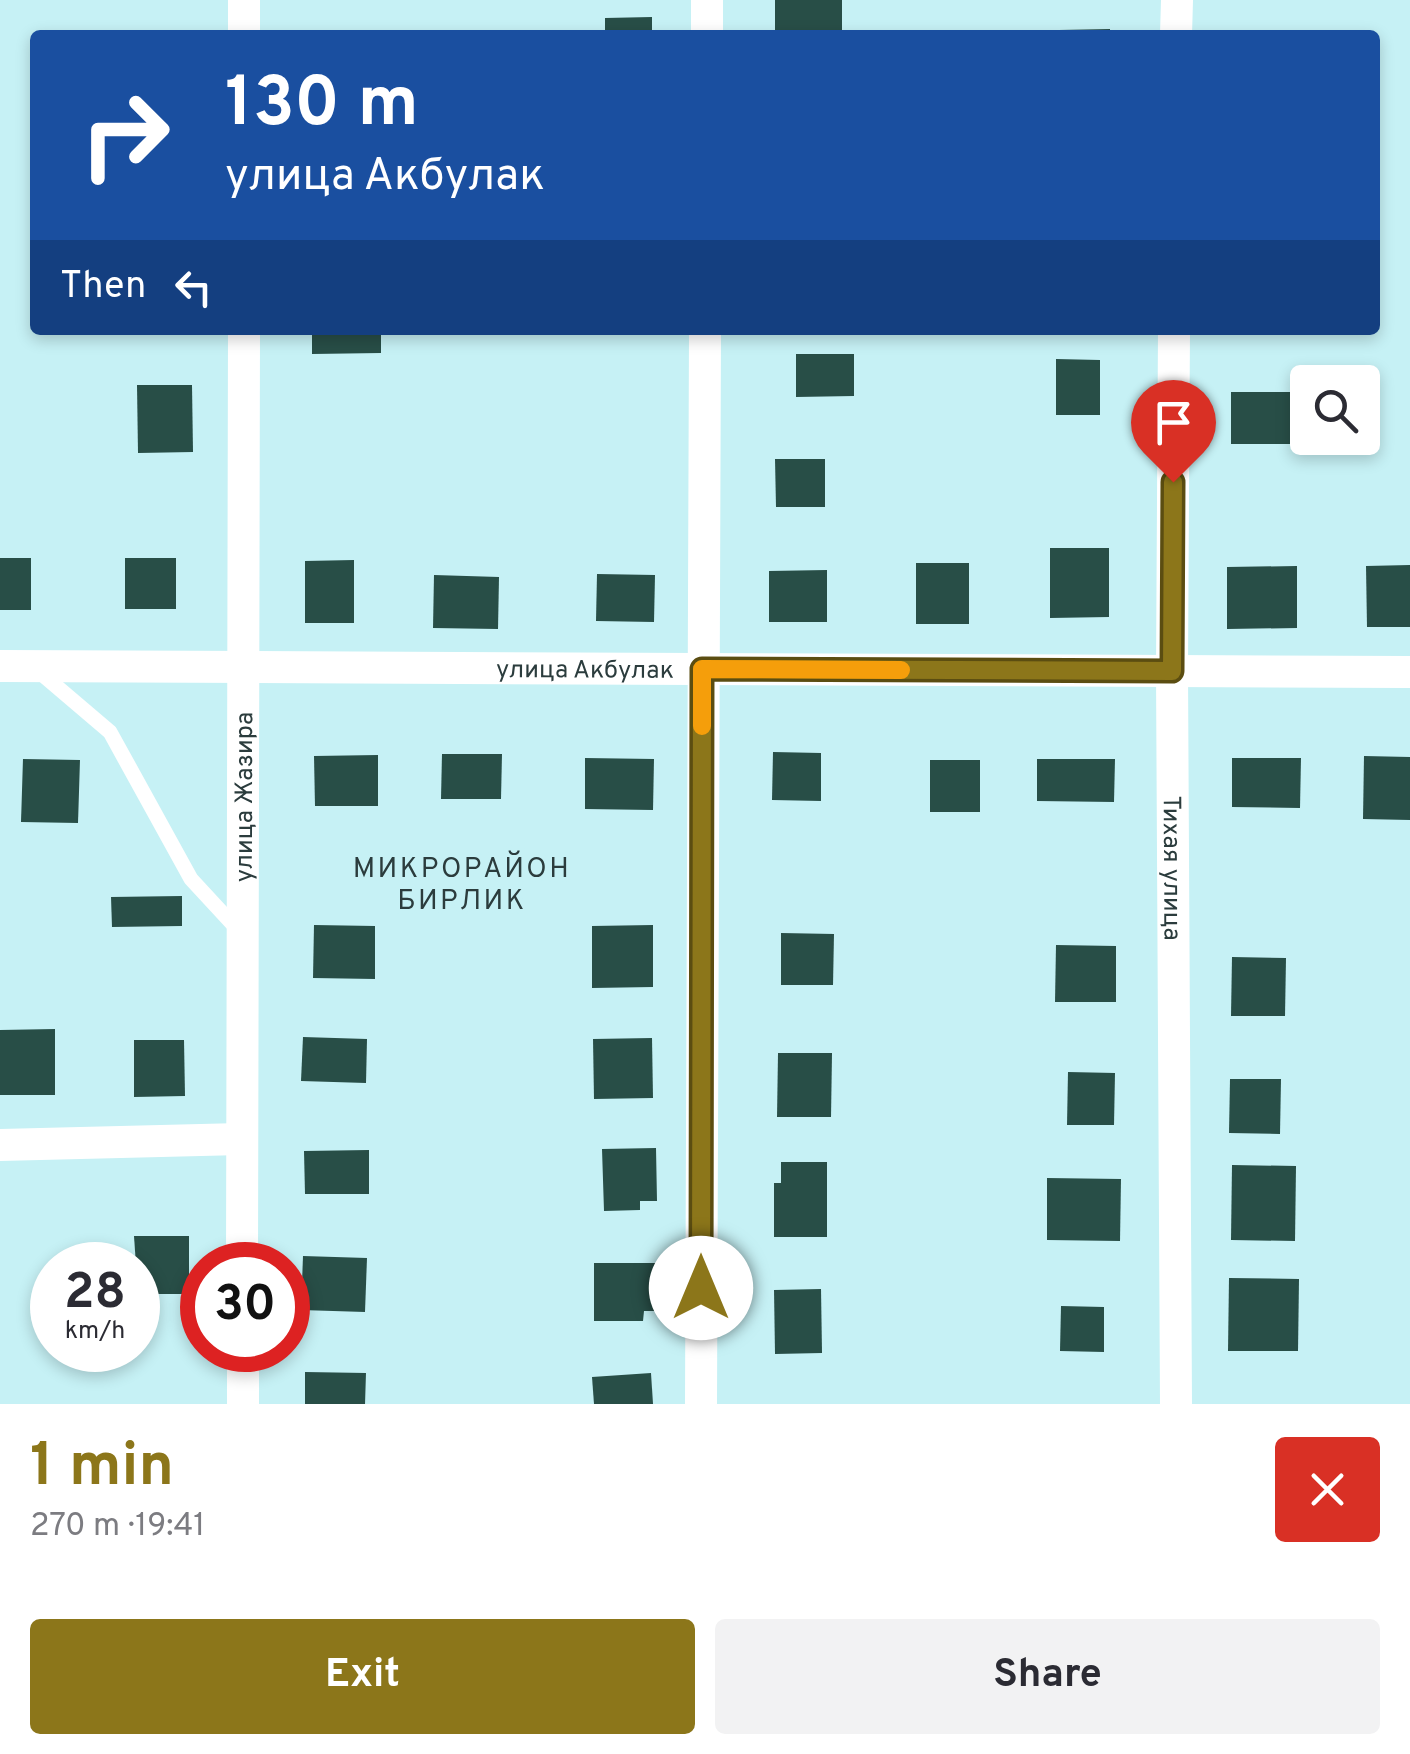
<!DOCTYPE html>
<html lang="en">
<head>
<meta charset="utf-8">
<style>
  :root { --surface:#fff; --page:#f2f2f3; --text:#2b2b33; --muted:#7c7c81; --accent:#8c761a }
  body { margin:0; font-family:Overpass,sans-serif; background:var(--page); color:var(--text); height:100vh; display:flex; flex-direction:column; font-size:38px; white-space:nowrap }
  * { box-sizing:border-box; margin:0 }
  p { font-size:32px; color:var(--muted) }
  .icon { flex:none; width:55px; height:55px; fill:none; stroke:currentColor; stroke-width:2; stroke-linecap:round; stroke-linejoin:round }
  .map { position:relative; height:1404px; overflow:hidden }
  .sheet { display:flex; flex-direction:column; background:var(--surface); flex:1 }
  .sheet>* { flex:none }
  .banner { position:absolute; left:30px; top:30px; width:1350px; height:305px; border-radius:10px; box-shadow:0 5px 15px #0003; background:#1a4fa0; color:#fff; overflow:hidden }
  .fabs { position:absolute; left:1290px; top:365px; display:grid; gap:20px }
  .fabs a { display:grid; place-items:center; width:90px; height:90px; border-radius:10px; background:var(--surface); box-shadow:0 5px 15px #0003; font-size:50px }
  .speed { position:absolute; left:30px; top:1242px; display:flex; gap:20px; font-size:50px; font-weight:700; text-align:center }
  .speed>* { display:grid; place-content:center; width:130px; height:130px; border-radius:50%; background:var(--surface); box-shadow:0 5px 15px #0003; line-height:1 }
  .speed small { font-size:25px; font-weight:400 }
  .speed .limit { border:15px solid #d22; background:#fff; color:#111 }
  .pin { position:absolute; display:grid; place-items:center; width:85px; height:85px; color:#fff; margin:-102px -42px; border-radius:50% 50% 50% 0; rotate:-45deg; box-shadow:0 0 10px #0007 }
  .pin .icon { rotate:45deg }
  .me { position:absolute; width:110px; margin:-55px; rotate:0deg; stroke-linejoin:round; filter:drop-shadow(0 0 8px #0008) }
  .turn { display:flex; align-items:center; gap:35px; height:210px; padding:0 30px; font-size:45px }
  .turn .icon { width:130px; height:130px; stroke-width:2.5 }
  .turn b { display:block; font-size:70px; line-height:85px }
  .then { display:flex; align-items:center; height:95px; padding:0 30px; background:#0003; gap:20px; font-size:38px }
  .round { display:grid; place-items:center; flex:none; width:105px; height:105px; border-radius:10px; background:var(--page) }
  .headline { display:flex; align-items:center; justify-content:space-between; height:170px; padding:0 30px }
  h1 { font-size:60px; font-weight:700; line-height:75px; color:var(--accent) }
  .action { display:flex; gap:20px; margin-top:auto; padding:20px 30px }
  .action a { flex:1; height:115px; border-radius:10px; background:var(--accent); color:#fff; font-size:40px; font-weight:700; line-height:115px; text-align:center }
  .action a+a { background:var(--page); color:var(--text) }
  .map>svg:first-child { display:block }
  .building { fill:#284e47 }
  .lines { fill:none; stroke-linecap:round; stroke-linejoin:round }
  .service { stroke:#fff; stroke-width:15 }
  .minor { stroke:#fff; stroke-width:32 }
  .route-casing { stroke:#5b4d11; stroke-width:25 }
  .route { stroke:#8c761a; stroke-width:18 }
  .slow { stroke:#f59e0b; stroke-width:18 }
  .labels { text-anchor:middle; stroke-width:10; stroke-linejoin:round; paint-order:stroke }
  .street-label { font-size:25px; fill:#2b3c3d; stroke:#c6f1f5 }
  .neighbourhood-label { font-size:28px; letter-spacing:2.5px; fill:#2b3c3d; stroke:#c6f1f5 }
</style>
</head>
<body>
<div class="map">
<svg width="1410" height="1404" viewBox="0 0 1410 1404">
  <rect width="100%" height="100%" fill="#c6f1f5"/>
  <g class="building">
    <rect x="775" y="0" width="67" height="35"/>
    <path d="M652 17V35H605V18Z"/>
    <path d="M1110 29V35H1059V30Z"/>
    <path d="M312 330H381V353L312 354Z"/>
    <path d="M796 354H854V396L796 397Z"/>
    <path d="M1056 359 1100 360V415H1056Z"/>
    <path d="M137 385H192L193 452 138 453Z"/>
    <path d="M1231 392H1297L1298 444H1231Z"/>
    <path d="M775 459H825V507H776Z"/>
    <path d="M1050 548H1109V617L1050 618Z"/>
    <rect x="0" y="558" width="31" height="52"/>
    <rect x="125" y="558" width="51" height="51"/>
    <path d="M354 560V623H305V561Z"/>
    <rect x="916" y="563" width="53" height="61"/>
    <path d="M1410 565V627H1367L1366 566Z"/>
    <path d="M1297 566V628L1227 629V567Z"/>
    <path d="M827 570V622H769V571Z"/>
    <path d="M597 574 655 575 654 622 596 621Z"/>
    <path d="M434 575 499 577 498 629 433 628Z"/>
    <path d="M773 752 821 753V801L772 800Z"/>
    <path d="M442 754H502L501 799H441Z"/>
    <path d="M378 755V806H315L314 756Z"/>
    <path d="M1364 756 1410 757V820L1363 819Z"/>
    <path d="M585 758 654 759 653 810 585 809Z"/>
    <path d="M1232 758H1301L1300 808 1232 807Z"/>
    <path d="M23 759 80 760 78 823 21 822Z"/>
    <path d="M1037 759H1115L1114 802 1037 801Z"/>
    <rect x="930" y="760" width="50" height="52"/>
    <path d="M182 896V926L112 927 111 897Z"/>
    <path d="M314 925 375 926V979L313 978Z"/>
    <path d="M653 925V987L592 988V926Z"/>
    <path d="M781 933 834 934 833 985H781Z"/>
    <path d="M1056 945 1116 946V1002H1055Z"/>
    <path d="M1232 957 1286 958 1285 1016H1231Z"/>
    <path d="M55 1029V1095H0V1030Z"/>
    <path d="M303 1037 367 1039 366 1083 301 1081Z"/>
    <path d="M652 1038 653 1098 594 1099 593 1039Z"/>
    <path d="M134 1040H184L185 1096 134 1097Z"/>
    <path d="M778 1053H832L831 1117H777Z"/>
    <path d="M1068 1072 1115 1073 1114 1125H1067Z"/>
    <path d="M1230 1079H1281L1280 1134 1229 1133Z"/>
    <path d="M656 1148 657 1201H640V1210L604 1211 602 1149Z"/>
    <path d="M369 1150V1194H305L304 1151Z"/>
    <path d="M781 1162H827V1237H774V1183H781Z"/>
    <path d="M1232 1165 1296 1166 1295 1241 1231 1240Z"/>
    <path d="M1047 1178 1121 1179 1120 1241 1047 1240Z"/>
    <path d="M134 1236H189V1294H138Z"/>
    <path d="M303 1256 367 1258 365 1312 301 1310Z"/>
    <path d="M594 1263H656V1311H644L643 1321H594Z"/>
    <path d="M1229 1278 1299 1279 1298 1351H1228Z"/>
    <path d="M821 1289 822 1353 775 1354 774 1290Z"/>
    <path d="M1061 1306 1104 1307V1352L1060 1351Z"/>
    <path d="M305 1372 366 1373 365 1404H305Z"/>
    <path d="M651 1373 653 1404H594L592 1377Z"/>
  </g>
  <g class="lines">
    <path class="service" d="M36 669 110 732 191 879 240 932"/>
    <g class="minor">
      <path d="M244 0V35"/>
      <path d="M707 35V0"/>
      <path d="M1176 35 1177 0"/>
      <path id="s1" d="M1174 330 1172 671 1176 1404"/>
      <path id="s2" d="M0 666 1410 672"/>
      <path d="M0 1145 241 1139"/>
      <path id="s3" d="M242 1265 244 330"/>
      <path d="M243 1350V1404"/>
      <path d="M701 1404 705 330"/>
    </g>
  </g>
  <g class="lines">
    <g class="route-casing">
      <path id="route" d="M701 1288 702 669 1172 671 1173 482"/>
    </g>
    <use href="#route" class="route"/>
    <path class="slow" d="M702 726V669L901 670"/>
  </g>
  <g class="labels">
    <g class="street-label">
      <text dy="9" stroke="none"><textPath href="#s2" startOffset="585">улица Акбулак</textPath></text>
      <text dy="9" stroke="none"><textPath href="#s3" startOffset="468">улица Жазира</textPath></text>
      <text dy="9" stroke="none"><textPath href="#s1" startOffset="538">Тихая улица</textPath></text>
    </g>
    <g class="neighbourhood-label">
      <text x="462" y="877">МИКРОРАЙОН<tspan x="462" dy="32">БИРЛИК</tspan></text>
    </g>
  </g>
</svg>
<div class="fabs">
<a><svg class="icon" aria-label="search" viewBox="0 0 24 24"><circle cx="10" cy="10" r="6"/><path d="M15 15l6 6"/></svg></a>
</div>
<div class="speed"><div>28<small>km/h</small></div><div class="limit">30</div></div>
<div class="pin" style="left:1173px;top:482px;background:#d93025"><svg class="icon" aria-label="arrive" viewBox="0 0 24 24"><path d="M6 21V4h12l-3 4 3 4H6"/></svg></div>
<svg class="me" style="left:701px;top:1288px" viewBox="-20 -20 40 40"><circle r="19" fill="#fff"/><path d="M0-13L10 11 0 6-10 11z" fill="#8c761a"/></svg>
<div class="banner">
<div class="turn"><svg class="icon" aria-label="right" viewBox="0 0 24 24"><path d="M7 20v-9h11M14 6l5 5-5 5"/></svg><div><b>130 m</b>улица Акбулак</div></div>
<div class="then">Then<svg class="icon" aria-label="left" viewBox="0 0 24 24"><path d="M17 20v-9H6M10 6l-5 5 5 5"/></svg></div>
</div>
</div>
<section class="sheet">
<div class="headline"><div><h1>1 min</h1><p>270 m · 19:41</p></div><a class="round" style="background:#d93025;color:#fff"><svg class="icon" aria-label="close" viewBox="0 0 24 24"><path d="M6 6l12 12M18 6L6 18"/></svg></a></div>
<div class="action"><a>Exit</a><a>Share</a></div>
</section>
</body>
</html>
